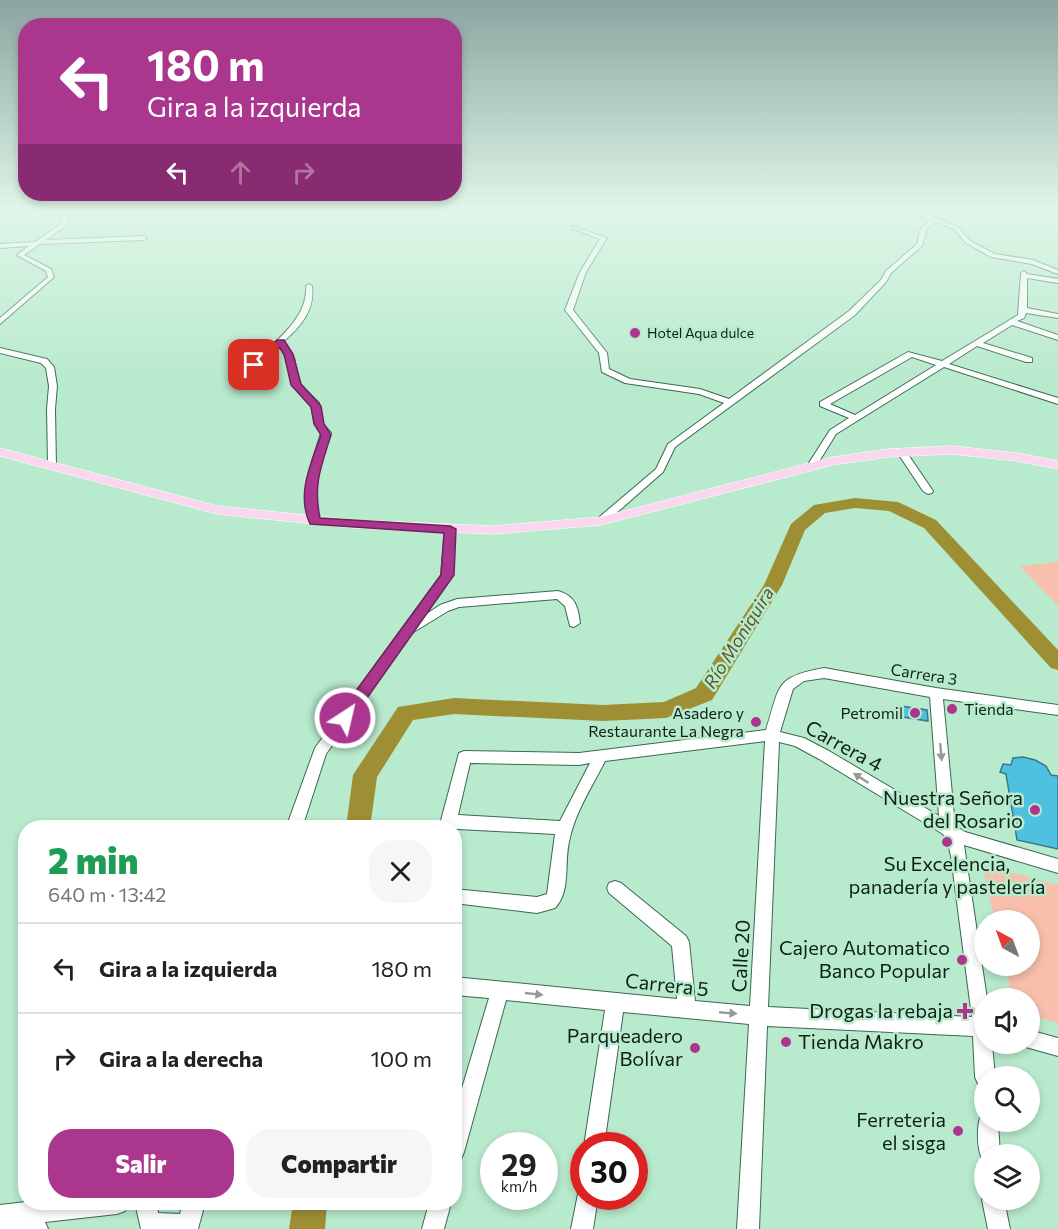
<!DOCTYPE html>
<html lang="es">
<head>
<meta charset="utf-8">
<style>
  :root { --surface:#fff; --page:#f6f6f6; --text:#222; --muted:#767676; --line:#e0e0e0; --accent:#ab368e }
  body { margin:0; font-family:Commissioner,sans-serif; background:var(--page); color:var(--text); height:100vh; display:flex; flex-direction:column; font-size:22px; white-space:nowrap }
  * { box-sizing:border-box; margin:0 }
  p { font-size:20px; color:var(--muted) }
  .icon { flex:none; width:33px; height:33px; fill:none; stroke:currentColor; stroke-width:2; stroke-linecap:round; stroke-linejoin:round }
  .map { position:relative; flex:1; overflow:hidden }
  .side { position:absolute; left:18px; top:820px; width:444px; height:390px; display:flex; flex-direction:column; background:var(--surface); border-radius:24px; box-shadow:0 3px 9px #0003 }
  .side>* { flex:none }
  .guide { position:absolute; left:18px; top:18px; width:444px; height:183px; border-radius:24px; box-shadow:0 3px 9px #0003; background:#ab368e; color:#fff; overflow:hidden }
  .needle { width:39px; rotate:319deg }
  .fabs { position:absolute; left:974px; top:910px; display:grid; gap:12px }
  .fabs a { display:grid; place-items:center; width:66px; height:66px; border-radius:50%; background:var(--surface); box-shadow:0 3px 9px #0003; font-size:30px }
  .speed { position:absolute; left:480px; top:1132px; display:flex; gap:12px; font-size:30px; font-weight:700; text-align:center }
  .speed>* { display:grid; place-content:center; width:78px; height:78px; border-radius:50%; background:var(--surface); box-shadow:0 3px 9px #0003; line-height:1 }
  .speed small { font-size:15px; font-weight:400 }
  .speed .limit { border:9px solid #d22; background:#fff; color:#111 }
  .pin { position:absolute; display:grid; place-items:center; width:51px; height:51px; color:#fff; margin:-26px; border-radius:12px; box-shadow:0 3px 9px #0006 }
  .me { position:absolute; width:66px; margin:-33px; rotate:35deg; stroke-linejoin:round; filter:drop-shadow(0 0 4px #0008) }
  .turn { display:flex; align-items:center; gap:21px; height:126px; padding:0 30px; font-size:27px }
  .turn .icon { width:78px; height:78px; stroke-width:2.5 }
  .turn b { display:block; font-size:42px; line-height:51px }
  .lanes { display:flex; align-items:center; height:57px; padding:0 30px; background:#0003; justify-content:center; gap:30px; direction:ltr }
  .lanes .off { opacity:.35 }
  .round { display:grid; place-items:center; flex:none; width:63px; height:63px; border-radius:24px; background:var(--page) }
  .head { display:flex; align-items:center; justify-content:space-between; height:102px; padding:0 30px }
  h1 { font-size:36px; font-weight:800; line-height:45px; color:#1e9e55 }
  .cta { display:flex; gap:12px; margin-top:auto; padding:12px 30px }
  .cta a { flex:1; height:69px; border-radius:24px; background:var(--accent); color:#fff; font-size:24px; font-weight:800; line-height:69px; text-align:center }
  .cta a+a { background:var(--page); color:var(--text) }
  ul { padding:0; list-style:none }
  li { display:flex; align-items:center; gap:18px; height:90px; padding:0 30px; border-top:2px solid var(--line) }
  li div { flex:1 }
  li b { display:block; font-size:22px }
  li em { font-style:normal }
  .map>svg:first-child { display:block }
  .green { fill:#f7bfac }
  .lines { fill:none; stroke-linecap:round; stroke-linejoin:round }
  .river { fill:#9e8e34; fill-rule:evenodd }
  .building { fill:#4ec1e1; stroke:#3d7686; stroke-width:1.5 }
  .minor-casing { stroke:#3a6850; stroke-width:2 }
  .major-casing { stroke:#fff; stroke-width:1 }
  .minor { fill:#fff; fill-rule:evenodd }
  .major { fill:#fad7ef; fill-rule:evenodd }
  .oneway { fill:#939b97 }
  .route { fill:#ab368e; stroke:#6f235c; stroke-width:1.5 }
  .poi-dot { fill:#ab368e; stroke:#b8eacd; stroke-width:2 }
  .labels { text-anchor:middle; stroke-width:5; stroke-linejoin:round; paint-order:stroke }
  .far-poi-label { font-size:14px; fill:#0e2117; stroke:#b8eacd; text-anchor:start }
  .street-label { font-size:16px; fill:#0e2117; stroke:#b8eacd }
  .poi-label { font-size:16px; fill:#0e2117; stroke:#b8eacd; text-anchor:end }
  .water-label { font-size:18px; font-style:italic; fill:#5f5627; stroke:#b8eacd }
  .near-street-label { font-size:20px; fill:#0e2117; stroke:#b8eacd }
  .near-poi-label { font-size:20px; fill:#0e2117; stroke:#b8eacd; text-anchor:end }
</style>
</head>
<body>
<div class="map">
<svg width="1058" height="1229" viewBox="0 0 1058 1229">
  <rect width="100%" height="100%" fill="#b8eacd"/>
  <g class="green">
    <path d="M1058 562V606L1020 566Z"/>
    <path d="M982 865 1058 885V1023L1029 1015V999H1013L1005 966H1029V921H995Z"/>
  </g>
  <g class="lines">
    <g class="river">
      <path d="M855 498 898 502 936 520 1058 650V670L1051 668 924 528 889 511 855 508 825 513 805 530 782 585 712 700 666 718 603 721 454 714 413 720 377 777 370 828H346L353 775 398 707 454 698 603 705 664 702 696 688 764 585 791 524 814 505Z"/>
      <path d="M293 1203H327L325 1229H289Z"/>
    </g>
  </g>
  <g class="building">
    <path d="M901 706 927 710 928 721 903 717Z"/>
    <path d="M1023 757 1035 760 1046 766 1051 775 1058 776V849L1017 840 1006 774 1000 772 1003 764 1011 765 1013 758Z"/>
  </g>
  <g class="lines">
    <g class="minor-casing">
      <g id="minor">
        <path d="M55 210H61L68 219V224L46 240 144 236 147 238 144 240 40 244 24 255 51 269 54 277 0 324V318L48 277 46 271 17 255 29 246 0 248V244L35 242 62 223V219Z"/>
        <path d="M909 210H917L958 227 970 241 995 254 1033 260 1058 270V274L1032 264 991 257 966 243 954 229 935 221 927 229 922 246 891 273 886 282 855 315 675 447 663 472 605 523H597L596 521 597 519 656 469 668 444 724 403 699 394 625 383 602 372 599 353 565 310 580 272 600 239 572 228V226L607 238 586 272 573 310 607 353 609 369 630 379 700 389 729 399 849 311 881 280 886 271 917 244 921 228 929 221Z"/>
        <path d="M1024 271 1027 274 1058 279V283L1027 278V308L1058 314V318L1026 313 1024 318 1017 321 1058 335V340L1012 325 983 343 1032 358V362H1026L977 346 949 364 1058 398V404L944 367 836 434 815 468H809L807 466 830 430 849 418 820 406V402L908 352 942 361 1018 315 1021 273ZM912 357 936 365 855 415 830 404Z"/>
        <path d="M309 284 312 286C315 310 301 326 284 341L294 358 300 384 319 403 323 424 331 433C319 469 312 482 319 521L314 524 309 521C302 482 310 469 321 433L315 424 311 404 292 385 286 358 279 346 246 380 239 378C261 350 309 324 306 286Z"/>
        <path d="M0 348 47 359 54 367 57 386 55 409 56 467 53 468 48 465 47 409 49 386 46 368 41 363 0 353Z"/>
        <path d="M902 449 905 450 933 491 932 493 928 494 923 491 897 452Z"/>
        <path d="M450 526 455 529 453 575 425 615 440 605 457 599 558 591C575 596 578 606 580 623L574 627 570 626 565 606 557 599 459 607 448 611 412 633 326 754 302 828H286L315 748 441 575 445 529Z"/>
        <path d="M824 668 936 688 1058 705V715L943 699 955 826 965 832 1058 859V873L964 845 987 999H984V1044H992L995 1077H984V1086L978 1084 975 1077 973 1036 767 1026 759 1229H737L749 1024 623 1012 604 1146H584L605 1010 506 1000 464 1152 461 1159 454 1162V1115L489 998 454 995V977L677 999 672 946 609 893 607 888 609 883 615 881 621 883 686 936 689 942 695 1001 750 1006 765 741 605 761C592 787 574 814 569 842 564 863 571 892 555 908L537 913 454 903V889L537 897 547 894 555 834 439 828 459 753 464 751 579 753 766 730C780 686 774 677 824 668ZM824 678 930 697 939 816 829 751 804 738 780 732 793 689 804 681ZM779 742 795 746 819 759 943 834 948 843 951 856 972 1017 768 1007ZM470 763 579 765 590 763 560 821 458 815Z"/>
        <path d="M1029 1030 1058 1038V1056L1022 1046V1044H1029Z"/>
        <path d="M984 1114V1122H998L1000 1155H984V1163C977 1152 976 1127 981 1115Z"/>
        <path d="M584 1188V1197H598L593 1229H571L579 1189Z"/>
        <path d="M984 1196V1200H1004L1010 1229H988L982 1200Z"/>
        <path d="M26 1202V1203H128L125 1211 117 1214 45 1222 48 1229H0V1205Z"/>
        <path d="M135 1203H157L158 1213 180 1214 183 1203H205L198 1229H141Z"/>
        <path d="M429 1203H451L444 1229H422Z"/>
      </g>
    </g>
    <g class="major-casing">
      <path id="major" d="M952 446 1017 453 1058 461V469L1017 461 952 454 888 457 833 465 601 525 493 534 354 528 217 514 0 456V448L217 506 354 520 493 526 601 517 833 457 888 449Z"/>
    </g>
    <use href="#minor" class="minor"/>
    <use href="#major" class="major"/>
  </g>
  <defs><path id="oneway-solid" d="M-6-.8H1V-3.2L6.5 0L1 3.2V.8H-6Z" transform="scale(1.5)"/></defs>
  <g class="oneway">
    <use href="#oneway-solid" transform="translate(941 752) rotate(85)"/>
    <use href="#oneway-solid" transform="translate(861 778) rotate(-147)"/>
    <use href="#oneway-solid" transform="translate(534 994) rotate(6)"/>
    <use href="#oneway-solid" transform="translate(728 1013) rotate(5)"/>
  </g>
  <linearGradient id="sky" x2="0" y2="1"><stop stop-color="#8aa5a0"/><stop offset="0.55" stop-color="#dff6e8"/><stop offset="1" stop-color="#dff6e8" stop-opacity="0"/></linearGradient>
  <rect width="1058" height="382" fill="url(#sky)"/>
  <path class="route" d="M277 340H284L293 354 301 384 321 406 324 424 331 435C321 467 313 484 320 518L450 526 456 529 454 575 350 722H339L337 718 339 714 441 575 444 533 310 524C296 494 311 464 321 435L314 424 311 407 291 385 284 354 280 348 258 367 250 365Z"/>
  <g class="poi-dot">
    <circle cx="635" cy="333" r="6"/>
    <circle cx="952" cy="709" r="6"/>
    <circle cx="915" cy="713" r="6"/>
    <circle cx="756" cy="722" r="6"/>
    <circle cx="1035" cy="810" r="6"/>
    <circle cx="947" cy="842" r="6"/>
    <circle cx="962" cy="960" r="6"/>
    <path d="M962 1002h6v6h6v6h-6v6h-6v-6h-6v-6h6z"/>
    <circle cx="786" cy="1042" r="6"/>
    <circle cx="695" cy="1048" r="6"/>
    <circle cx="958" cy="1131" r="6"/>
  </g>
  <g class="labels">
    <g class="far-poi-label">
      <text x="647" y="338">Hotel Aqua dulce</text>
    </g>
    <g class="street-label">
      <text transform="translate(924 674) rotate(9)" y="6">Carrera 3</text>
    </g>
    <g class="poi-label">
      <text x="964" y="715" text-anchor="start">Tienda</text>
      <text x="744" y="719">Asadero y<tspan x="744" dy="18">Restaurante La Negra</tspan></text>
      <text x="903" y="719">Petromil</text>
    </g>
    <g class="water-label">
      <text transform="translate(739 638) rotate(-58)" y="6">Río Moniquira</text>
    </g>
    <g class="near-street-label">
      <text transform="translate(844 746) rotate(29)" y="7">Carrera 4</text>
      <text transform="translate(741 956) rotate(-87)" y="7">Calle 20</text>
      <text transform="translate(667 985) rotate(6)" y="7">Carrera 5</text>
    </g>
    <g class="near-poi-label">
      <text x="1023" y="805">Nuestra Señora<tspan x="1023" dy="23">del Rosario</tspan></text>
      <text x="947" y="871" text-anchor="middle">Su Excelencia,<tspan x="947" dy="23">panadería y pastelería</tspan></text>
      <text x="950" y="955">Cajero Automatico<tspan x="950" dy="23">Banco Popular</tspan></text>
      <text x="953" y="1018">Drogas la rebaja</text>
      <text x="683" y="1043">Parqueadero<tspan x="683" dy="23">Bolívar</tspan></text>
      <text x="798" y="1049" text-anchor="start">Tienda Makro</text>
      <text x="946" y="1127">Ferreteria<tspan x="946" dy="23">el sisga</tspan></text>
    </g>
  </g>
</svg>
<div class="fabs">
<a><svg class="needle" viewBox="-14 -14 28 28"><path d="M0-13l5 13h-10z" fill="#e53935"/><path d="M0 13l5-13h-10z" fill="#767676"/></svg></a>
<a><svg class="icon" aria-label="sound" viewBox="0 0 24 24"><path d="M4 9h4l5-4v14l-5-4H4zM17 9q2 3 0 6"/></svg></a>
<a><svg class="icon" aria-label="search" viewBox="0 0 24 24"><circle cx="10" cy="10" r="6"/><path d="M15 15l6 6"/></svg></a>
<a><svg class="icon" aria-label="layers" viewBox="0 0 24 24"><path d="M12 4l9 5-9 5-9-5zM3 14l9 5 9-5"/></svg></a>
</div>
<div class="speed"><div>29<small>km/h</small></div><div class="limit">30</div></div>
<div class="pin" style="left:254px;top:365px;background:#d93025"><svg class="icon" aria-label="arrive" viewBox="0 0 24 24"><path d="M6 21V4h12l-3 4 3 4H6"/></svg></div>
<svg class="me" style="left:345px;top:718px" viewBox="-20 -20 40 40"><circle r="17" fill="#ab368e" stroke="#fff" stroke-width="3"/><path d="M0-11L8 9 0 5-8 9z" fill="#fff"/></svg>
<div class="guide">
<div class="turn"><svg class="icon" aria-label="left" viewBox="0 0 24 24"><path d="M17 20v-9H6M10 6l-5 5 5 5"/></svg><div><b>180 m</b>Gira a la izquierda</div></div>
<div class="lanes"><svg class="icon" aria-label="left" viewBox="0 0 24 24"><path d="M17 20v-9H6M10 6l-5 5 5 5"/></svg><svg class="icon off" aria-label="ahead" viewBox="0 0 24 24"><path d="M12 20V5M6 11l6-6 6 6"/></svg><svg class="icon off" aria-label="right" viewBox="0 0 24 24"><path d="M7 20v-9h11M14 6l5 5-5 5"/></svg></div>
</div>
<section class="side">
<div class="head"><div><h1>2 min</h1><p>640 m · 13:42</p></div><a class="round"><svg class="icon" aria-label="close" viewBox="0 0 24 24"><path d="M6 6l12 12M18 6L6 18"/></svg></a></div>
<ul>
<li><svg class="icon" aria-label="left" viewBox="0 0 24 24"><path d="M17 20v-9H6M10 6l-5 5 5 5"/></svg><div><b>Gira a la izquierda</b></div><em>180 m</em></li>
<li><svg class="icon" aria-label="right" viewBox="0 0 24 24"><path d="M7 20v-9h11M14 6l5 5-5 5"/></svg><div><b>Gira a la derecha</b></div><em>100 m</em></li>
</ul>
<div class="cta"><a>Salir</a><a>Compartir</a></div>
</section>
</div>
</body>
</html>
